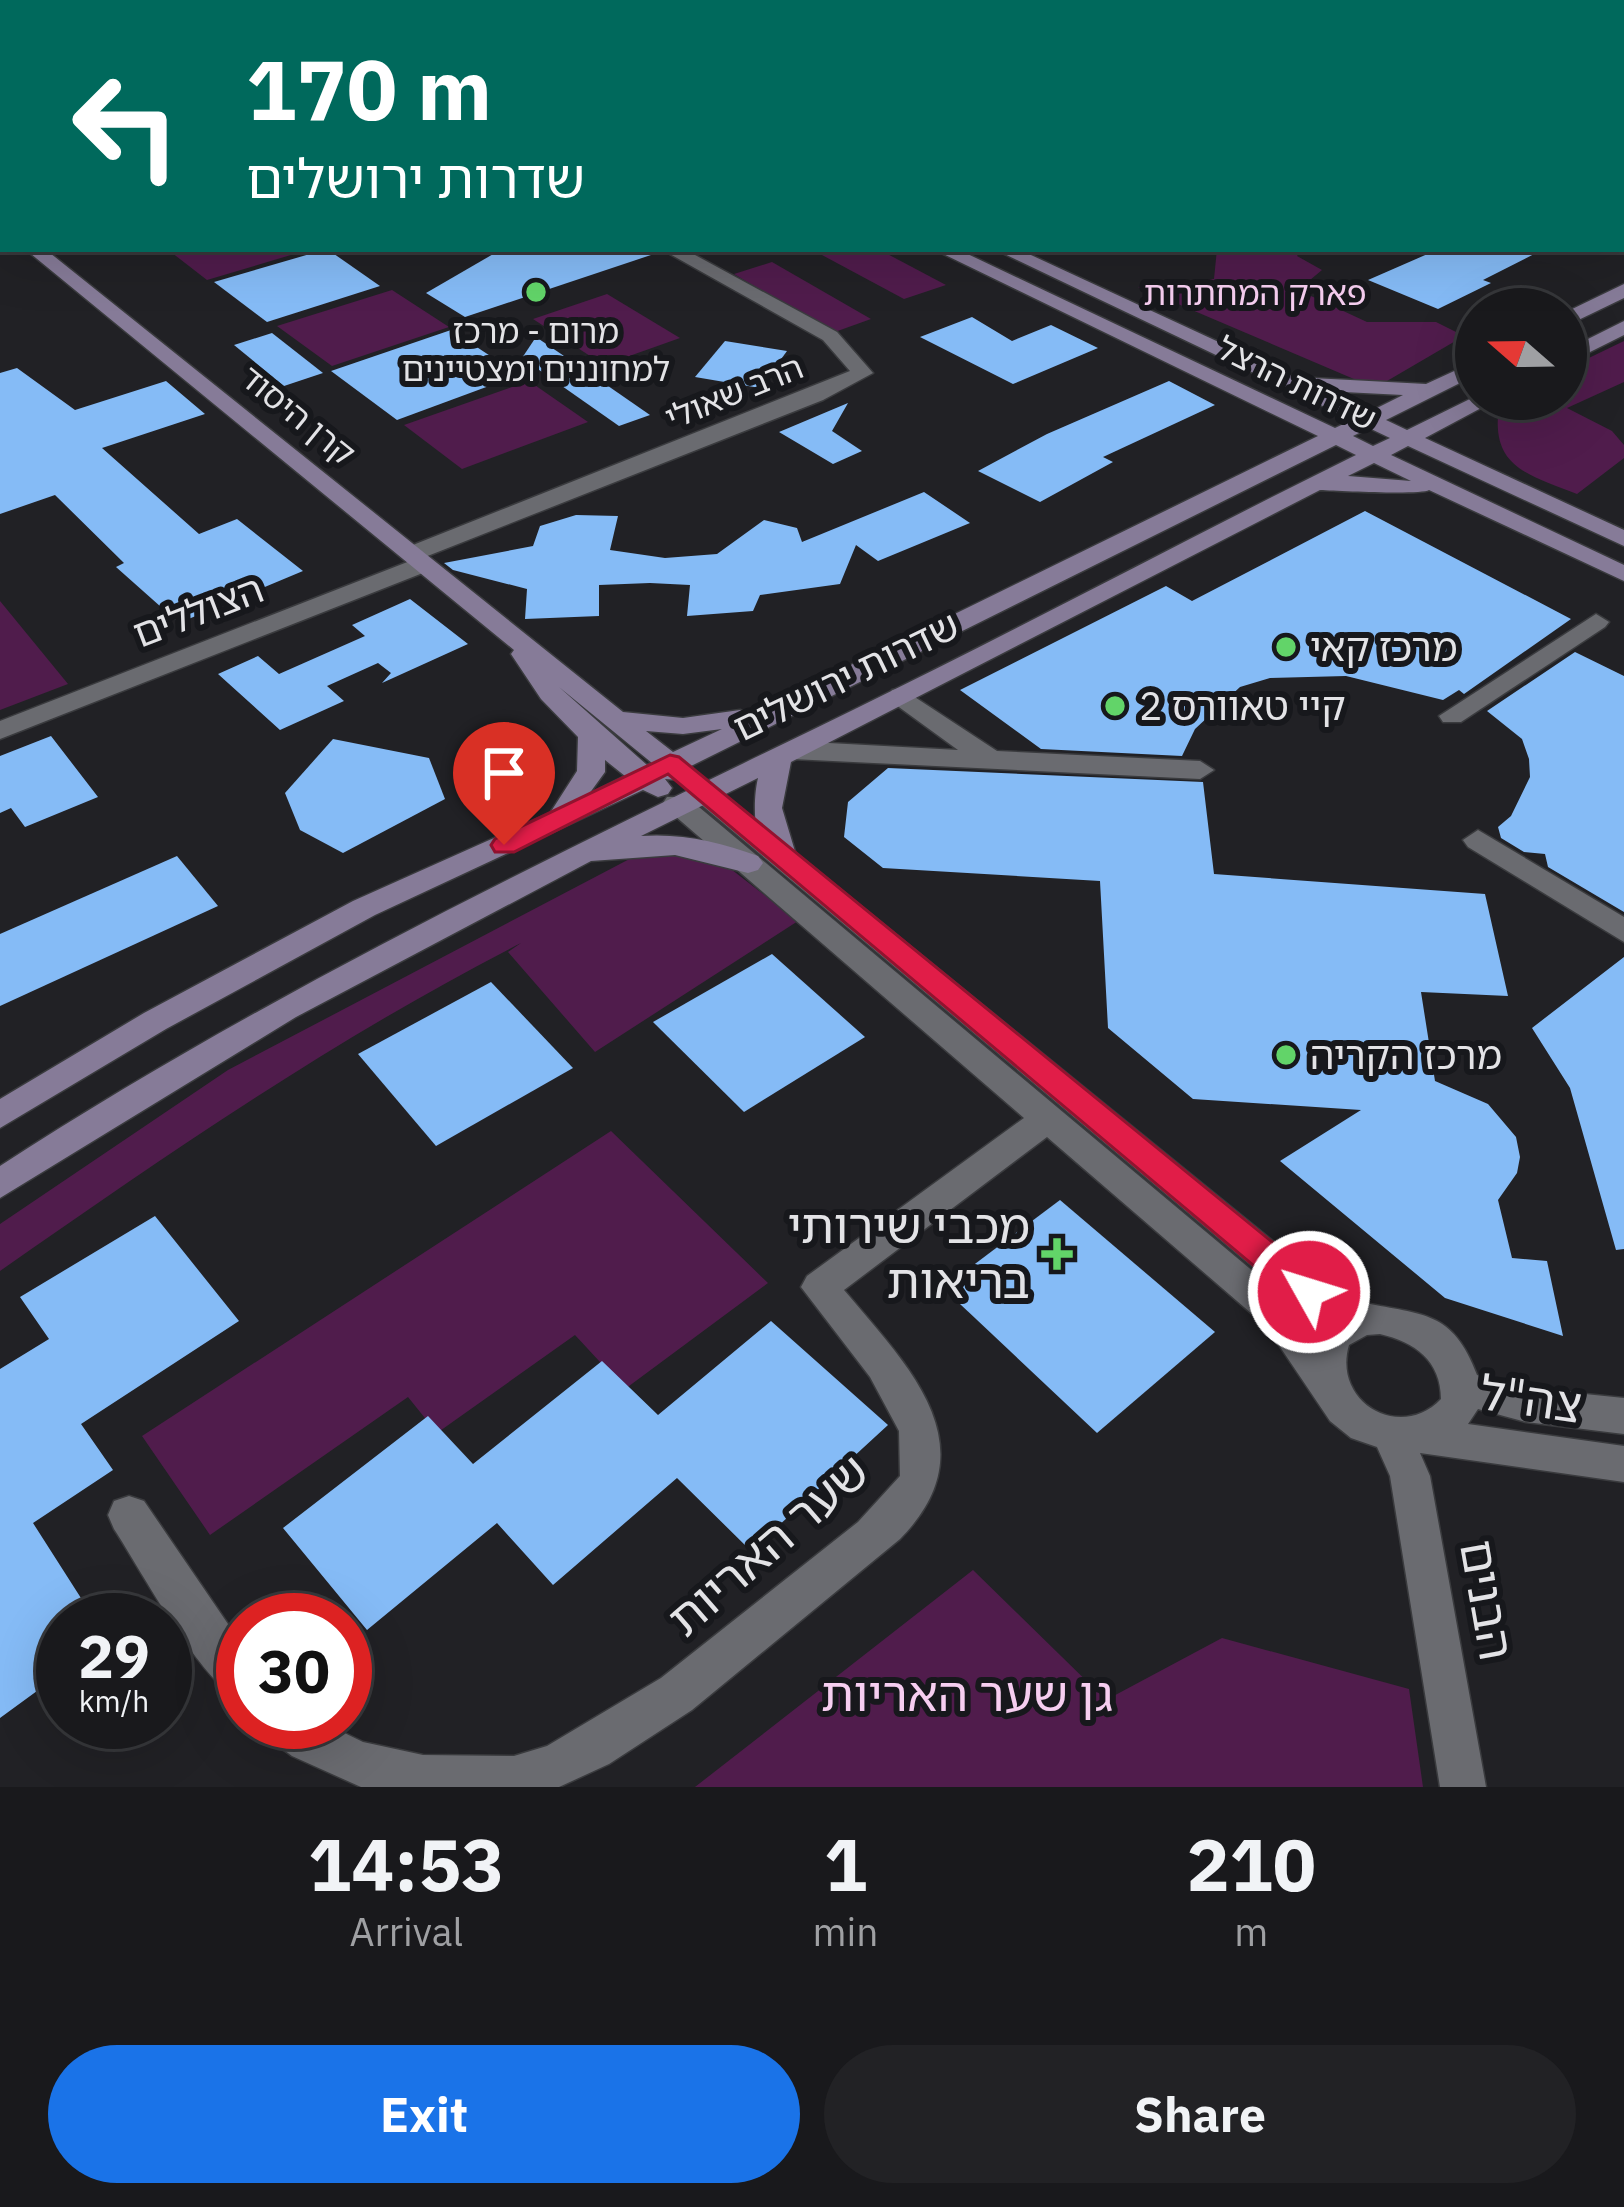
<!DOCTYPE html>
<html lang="en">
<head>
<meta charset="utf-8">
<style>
  :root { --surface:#19191c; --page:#222225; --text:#f1f3f6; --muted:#9fa0a3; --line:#37383b; --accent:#1a73e8 }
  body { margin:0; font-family:"IBM Plex Sans","Noto Sans Hebrew",sans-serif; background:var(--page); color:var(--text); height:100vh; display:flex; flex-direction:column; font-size:45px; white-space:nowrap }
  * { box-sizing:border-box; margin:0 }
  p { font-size:39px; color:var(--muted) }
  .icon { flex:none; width:66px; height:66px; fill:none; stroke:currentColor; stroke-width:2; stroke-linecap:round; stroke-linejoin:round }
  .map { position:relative; height:1787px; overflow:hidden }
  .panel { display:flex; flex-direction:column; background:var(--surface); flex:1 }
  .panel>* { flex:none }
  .banner { position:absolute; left:0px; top:0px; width:1626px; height:252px; box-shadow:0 12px 48px #0002,0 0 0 3px var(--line); background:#00695c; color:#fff; overflow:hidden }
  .needle { width:78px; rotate:290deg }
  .fabs { position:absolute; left:1455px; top:288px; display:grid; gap:24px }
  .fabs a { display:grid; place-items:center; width:132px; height:132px; border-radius:50%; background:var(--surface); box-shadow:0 12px 48px #0002,0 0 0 3px var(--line); font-size:60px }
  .speed { position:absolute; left:36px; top:1593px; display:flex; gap:24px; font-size:60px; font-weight:700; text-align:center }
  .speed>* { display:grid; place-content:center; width:156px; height:156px; border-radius:50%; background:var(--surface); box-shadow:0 12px 48px #0002,0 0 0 3px var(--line); line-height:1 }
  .speed small { font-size:30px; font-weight:400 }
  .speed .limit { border:18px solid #d22; background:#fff; color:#111 }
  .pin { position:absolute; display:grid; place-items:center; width:102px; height:102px; color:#fff; margin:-123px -51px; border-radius:50% 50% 50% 0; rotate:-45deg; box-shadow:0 0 12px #0007 }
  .pin .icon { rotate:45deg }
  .me { position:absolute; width:132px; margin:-66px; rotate:309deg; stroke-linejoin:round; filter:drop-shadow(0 0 9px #0008) }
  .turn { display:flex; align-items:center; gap:42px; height:252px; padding:0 48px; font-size:54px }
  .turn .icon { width:156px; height:156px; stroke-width:2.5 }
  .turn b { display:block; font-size:84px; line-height:102px }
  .eta { display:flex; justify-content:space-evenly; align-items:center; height:204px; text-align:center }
  .eta b { font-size:72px; font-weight:800; line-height:84px }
  .action { display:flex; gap:24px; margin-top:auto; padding:24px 48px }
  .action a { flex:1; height:138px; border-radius:72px; background:var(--accent); color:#fff; font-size:48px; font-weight:800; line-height:138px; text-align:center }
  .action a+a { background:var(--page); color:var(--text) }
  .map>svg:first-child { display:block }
  .green { fill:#501c4c }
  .building { fill:#85bbf6 }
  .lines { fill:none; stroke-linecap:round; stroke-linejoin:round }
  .street-casing { stroke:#3a3b3e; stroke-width:3 }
  .secondary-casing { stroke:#3a3b3e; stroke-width:3 }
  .street { fill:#6a6b70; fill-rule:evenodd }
  .secondary { fill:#867b98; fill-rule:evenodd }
  .route { fill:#e11d48; stroke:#92132f; stroke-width:3 }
  .poi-dot { fill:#62d469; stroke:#17181c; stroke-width:4.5 }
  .labels { text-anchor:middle; stroke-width:12; stroke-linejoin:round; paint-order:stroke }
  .far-park-label { font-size:33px; fill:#f6cef0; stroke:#17181c }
  .far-poi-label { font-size:33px; fill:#e3e3e6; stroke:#17181c }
  .far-street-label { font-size:33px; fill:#e3e3e6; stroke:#17181c }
  .street-label { font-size:39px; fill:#e3e3e6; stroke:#17181c }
  .poi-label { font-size:39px; fill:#e3e3e6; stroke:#17181c; text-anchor:start }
  .near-poi-label { font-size:48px; fill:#e3e3e6; stroke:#17181c; text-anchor:end }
  .near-street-label { font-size:48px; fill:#e3e3e6; stroke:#17181c }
  .near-park-label { font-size:48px; fill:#f6cef0; stroke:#17181c }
</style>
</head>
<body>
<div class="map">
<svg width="1624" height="1787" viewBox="0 0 1624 1787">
  <rect width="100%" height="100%" fill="#212125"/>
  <g class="green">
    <path d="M167 249H311L207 280Z"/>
    <path d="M838 249H878L946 285 904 299 822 255Z"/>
    <path d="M1217 249H1302L1297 256 1322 270 1298 290 1367 322H1436L1464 336 1375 388 1138 287 1214 279Z"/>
    <path d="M772 262 871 319 832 333 734 274Z"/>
    <path d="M392 290 449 327 332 366 277 326Z"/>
    <path d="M607 294 680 338 604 365 533 319Z"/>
    <path d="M1624 341V382L1567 408 1612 431 1624 445V458L1577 494C1525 474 1488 466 1500 401L1566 399V369Z"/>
    <path d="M529 381 588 422 462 469 404 425Z"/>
    <path d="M0 601 68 684 0 710Z"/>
    <path d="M639 854 681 855 727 866 798 921 595 1052 508 952 521 943C337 1037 169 1153 0 1271V1224L228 1070Z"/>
    <path d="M611 1131 768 1283 625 1389 575 1335 437 1433 408 1397 210 1535 142 1436Z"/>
    <path d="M973 1570 1106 1700 1222 1638 1409 1689 1423 1787H695Z"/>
  </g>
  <g class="building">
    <path d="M327 249 380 286 267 322 214 282Z"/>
    <path d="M517 249H656L657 253 465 317 426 293 495 253Z"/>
    <path d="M1439 249H1544L1483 280 1491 283 1438 309 1368 280Z"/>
    <path d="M972 317 1012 341 1051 325 1098 348 1013 384 920 337Z"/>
    <path d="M451 330 519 375 397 420 331 371Z"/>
    <path d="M272 333 323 373 284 386 234 345Z"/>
    <path d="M536 337 598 379 650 415 619 426 522 358Z"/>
    <path d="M725 341 787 351 760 388 695 377Z"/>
    <path d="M17 368 75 410 166 381 205 414 102 448 199 534 237 519 303 571 179 623 116 567 124 563 55 495 0 514V373Z"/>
    <path d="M1169 381 1215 405 1103 457 1113 462 1040 502 978 471 1047 434Z"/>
    <path d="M848 403 832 431 862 451 833 464 779 432Z"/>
    <path d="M924 492 970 523 878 561 856 545 840 584 760 595 753 611 687 616 690 585 650 583 599 585V616L525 619 527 589 453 570 444 563 533 546 540 526 576 515 618 516 610 550 665 558 717 554 764 520 797 528 802 542Z"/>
    <path d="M1365 511 1571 619 1464 694 1459 690 1443 700 1346 676 1270 678 1240 687 1195 729 1182 756 1041 749 960 690 1166 586 1192 601Z"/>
    <path d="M410 599 468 644 382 683 391 673 378 663 327 686 344 701 280 730 218 674 258 656 279 674 365 636 352 625Z"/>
    <path d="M1575 652 1624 676V912L1548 867 1545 854 1524 852 1501 838 1498 827 1511 816 1530 777 1529 759 1522 739 1487 711Z"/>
    <path d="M51 736 98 797 25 827 11 808 0 813V756Z"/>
    <path d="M333 739 429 758 445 799 343 853 300 830 285 793Z"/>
    <path d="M888 768 1203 782 1214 874 1485 894 1508 996 1421 992 1435 1081 1488 1104 1516 1137 1520 1157 1517 1173 1498 1200 1512 1258 1547 1261 1563 1336 1445 1298 1280 1161 1361 1110 1193 1099 1108 1028 1100 881 883 868 844 837 848 802Z"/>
    <path d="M177 856 218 906 0 1006V934Z"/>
    <path d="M772 954 865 1037 744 1112 653 1022Z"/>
    <path d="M1624 957V1249L1616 1250 1570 1088 1532 1028Z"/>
    <path d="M491 982 573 1068 436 1146 358 1054Z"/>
    <path d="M1060 1200 1215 1332 1097 1433 943 1288Z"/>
    <path d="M155 1216 239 1321 81 1424 113 1470 33 1523 95 1620H63V1672L0 1718V1369L49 1339 20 1297Z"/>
    <path d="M771 1321 888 1425 751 1551 677 1478 553 1585 497 1523 367 1630 283 1528 428 1416 473 1464 602 1361 658 1415Z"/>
  </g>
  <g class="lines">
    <g class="street-casing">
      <g id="street">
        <path d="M737 0H751L753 3H739Z"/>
        <path d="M981 0H998L979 3Z"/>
        <path d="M3 160V170L0 171V161Z"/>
        <path d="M661 249H684L837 332 873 373 823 400 425 557 436 564 433 569 0 739V721L410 561 399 554 403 549 850 371 823 340Z"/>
        <path d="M1596 614 1609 622 1605 627 1461 722H1443L1439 716Z"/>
        <path d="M901 688 997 751 1200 761 1214 770 1200 779 792 759 778 750 792 741 958 750 892 702 888 696 892 690Z"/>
        <path d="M702 782 712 785 1322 1281C1335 1287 1351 1300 1365 1303 1422 1315 1453 1310 1477 1375L1526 1388 1624 1398V1434L1526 1422 1478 1409 1468 1424 1624 1446V1482L1420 1453 1430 1476 1486 1787H1440L1390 1476 1377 1447 1351 1438 1330 1421 1266 1326 1047 1137 844 1290C909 1367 991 1447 900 1539L692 1710 609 1764 559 1787H361L292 1756 268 1738 262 1722H322L363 1742 423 1755 514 1756 547 1746 661 1678 858 1522 900 1476 899 1431 870 1377 801 1287 807 1276 1024 1118 667 809 663 803 667 797H687L1292 1304 1314 1335 1327 1319 1296 1303 692 797 688 791 692 785ZM1380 1334C1415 1342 1441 1361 1441 1399 1400 1442 1332 1402 1349 1345L1367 1335Z"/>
        <path d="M1478 830 1624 917V942L1468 847 1463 840Z"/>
        <path d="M129 1496 144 1501 243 1646V1702C202 1685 141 1570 114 1529L108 1515 114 1501Z"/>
      </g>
    </g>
    <g class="secondary-casing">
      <g id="secondary">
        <path d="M412 0H430L432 3H414Z"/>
        <path d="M461 0H480L482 3H463Z"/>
        <path d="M1453 0H1478L1480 3H1455Z"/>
        <path d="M1488 0H1513L1515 3H1490Z"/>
        <rect x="1623" y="34" width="1" height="8"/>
        <rect x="0" y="216" width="3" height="13"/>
        <path d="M25 249H45L623 712 683 718 740 710 751 714 1318 436 933 249H957L1335 428 1352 420 994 249H1018L1303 381 1312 378 1426 384 1476 361V375L1386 420 1407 430 1476 396 1498 399 1425 438 1624 530V546L1408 446 1391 455 1624 565V581L1429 490C1421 495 1339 491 1320 490L791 762 782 808 797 858 792 865 782 868C752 859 752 803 758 778L641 836C682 833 720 842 758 856L763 863 758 870 748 873 675 855 591 861 296 1017 0 1198V1166C272 989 564 851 855 709 1023 627 1188 538 1356 455L1336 445 691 766 698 775 694 781 665 779 672 788 668 794 658 797 643 790 375 915 166 1029 0 1128V1099L144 1013 353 901 550 813 577 771 578 737 541 699 511 654 514 650ZM1324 391 1403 395 1369 412ZM1369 428 1390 438 1373 446 1353 436ZM1374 463 1411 481 1348 476ZM559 687 652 763 647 765ZM722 729 673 752 646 731 683 734ZM605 760 625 776 589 794 605 772Z"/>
        <path d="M1624 284V298L1566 326V312Z"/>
        <path d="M1624 321V335L1566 364V350Z"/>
      </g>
    </g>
    <use href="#street" class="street"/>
    <use href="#secondary" class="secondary"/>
  </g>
  <path class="route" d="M670 755 679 757 1321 1282 1326 1292 1321 1302 1309 1306 1297 1302 668 774 514 852H495L491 845 495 839Z"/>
  <g class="poi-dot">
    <circle cx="536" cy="292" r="12"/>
    <circle cx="1286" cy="647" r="12"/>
    <circle cx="1115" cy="706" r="12"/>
    <circle cx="1286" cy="1055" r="12"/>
    <path d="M1051 1236h12v12h12v12h-12v12h-12v-12h-12v-12h12z"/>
  </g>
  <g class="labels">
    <g class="far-park-label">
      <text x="1255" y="305">פארק המחתרות</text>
    </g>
    <g class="far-poi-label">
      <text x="536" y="343">מרום - מרכז<tspan x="536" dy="38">למחוננים ומצטיינים</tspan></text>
    </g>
    <g class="far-street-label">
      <text transform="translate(1297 383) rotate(26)" y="12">שדרות הרצל</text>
      <text transform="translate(734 392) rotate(-22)" y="12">הרב שאולי</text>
      <text transform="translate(298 415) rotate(39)" y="12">קרן היסוד</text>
    </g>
    <g class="street-label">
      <text transform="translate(198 611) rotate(-21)" y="14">הצוללים</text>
      <text transform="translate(846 676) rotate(-26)" y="14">שדרות ירושלים</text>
    </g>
    <g class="poi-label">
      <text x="1310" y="661">מרכז קאי</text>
      <text x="1139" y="720">קיי טאוורס 2</text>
      <text x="1310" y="1069">מרכז הקריה</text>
    </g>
    <g class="near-poi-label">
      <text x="1030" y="1243">מכבי שירותי<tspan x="1030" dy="55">בריאות</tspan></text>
    </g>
    <g class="near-street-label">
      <text transform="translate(1531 1399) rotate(8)" y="17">צה"ל</text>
      <text transform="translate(768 1545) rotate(-41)" y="17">שער האריות</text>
      <text transform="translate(1487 1600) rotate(80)" y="17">הבנים</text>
    </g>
    <g class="near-park-label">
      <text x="967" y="1711">גן שער האריות</text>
    </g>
  </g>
</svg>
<div class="fabs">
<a><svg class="needle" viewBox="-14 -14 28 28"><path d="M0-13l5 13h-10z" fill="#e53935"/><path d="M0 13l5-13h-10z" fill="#9fa0a3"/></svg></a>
</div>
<div class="speed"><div>29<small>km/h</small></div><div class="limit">30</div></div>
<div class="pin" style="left:504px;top:845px;background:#d93025"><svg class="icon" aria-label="arrive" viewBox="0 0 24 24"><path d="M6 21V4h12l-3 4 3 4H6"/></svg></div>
<svg class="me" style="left:1309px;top:1292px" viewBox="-20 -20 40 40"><circle r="17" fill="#e11d48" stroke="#fff" stroke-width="3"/><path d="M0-11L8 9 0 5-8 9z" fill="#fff"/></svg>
<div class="banner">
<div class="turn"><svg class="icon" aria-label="left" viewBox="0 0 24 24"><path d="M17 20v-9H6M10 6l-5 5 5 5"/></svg><div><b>170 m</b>שדרות ירושלים</div></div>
</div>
</div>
<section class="panel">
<div class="eta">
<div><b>14:53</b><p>Arrival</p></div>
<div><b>1</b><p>min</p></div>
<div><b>210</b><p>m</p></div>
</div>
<div class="action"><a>Exit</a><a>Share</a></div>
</section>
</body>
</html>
